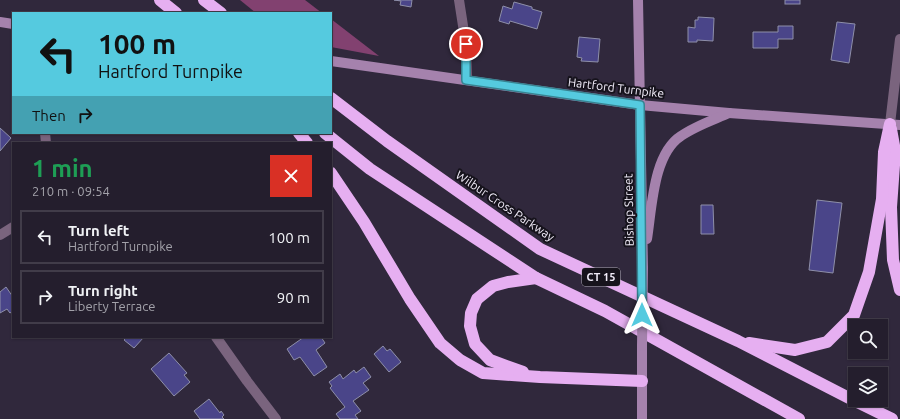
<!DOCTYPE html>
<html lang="en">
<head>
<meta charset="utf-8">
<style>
  :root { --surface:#241e2d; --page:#302b39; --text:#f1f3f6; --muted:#a3a2aa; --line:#413c49 }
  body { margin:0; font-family:Ubuntu,sans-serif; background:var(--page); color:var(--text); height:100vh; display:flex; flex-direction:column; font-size:15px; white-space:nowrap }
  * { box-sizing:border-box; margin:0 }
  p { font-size:13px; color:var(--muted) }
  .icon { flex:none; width:22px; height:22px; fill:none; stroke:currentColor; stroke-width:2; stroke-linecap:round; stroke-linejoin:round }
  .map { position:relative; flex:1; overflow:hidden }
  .details { position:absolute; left:12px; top:142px; width:320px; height:196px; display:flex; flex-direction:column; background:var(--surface); border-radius:0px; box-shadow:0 1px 3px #0004,0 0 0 1px var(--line) }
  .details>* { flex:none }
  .top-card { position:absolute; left:12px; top:12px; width:320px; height:122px; border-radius:0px; box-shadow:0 1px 3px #0004,0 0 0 1px var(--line); background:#55cadf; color:#111; overflow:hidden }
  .controls { position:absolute; left:848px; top:319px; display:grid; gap:8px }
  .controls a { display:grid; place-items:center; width:40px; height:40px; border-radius:0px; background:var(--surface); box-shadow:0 1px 3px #0004,0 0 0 1px var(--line); font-size:20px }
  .pin { position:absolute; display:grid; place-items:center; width:34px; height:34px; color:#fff; margin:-17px; border:2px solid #fff; border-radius:50%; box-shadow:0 1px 4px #0007 }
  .me { position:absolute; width:44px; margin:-22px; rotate:0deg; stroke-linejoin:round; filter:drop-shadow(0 0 3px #0008) }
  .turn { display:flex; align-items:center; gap:14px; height:84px; padding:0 20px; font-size:18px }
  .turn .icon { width:52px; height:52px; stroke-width:2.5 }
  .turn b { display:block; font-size:28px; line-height:34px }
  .then { display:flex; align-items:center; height:38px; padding:0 20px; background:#0003; gap:8px; font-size:15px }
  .round { display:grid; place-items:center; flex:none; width:42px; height:42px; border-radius:0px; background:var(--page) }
  .summary { display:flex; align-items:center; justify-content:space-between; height:68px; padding:0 20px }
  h1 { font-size:24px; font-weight:600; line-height:30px; color:#1e9e55 }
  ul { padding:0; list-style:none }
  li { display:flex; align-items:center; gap:12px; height:54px; margin:0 8px 6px; padding:0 12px; border:2px solid var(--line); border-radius:0px }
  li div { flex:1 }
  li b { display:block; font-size:15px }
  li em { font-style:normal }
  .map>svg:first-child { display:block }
  .forest { fill:#824170 }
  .building { fill:#4a4589; stroke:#8e8fa9 }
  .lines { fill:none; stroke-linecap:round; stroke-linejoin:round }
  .minor { stroke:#7a647e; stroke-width:10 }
  .secondary { stroke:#a582ad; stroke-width:10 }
  .motorway { stroke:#e6aff1; stroke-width:12 }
  .secondary-bridge { stroke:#a582ad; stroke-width:10 }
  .route-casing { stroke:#378391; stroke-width:10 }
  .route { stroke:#55cadf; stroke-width:7 }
  .labels { text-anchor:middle; stroke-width:4; stroke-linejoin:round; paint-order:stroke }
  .shield { fill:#16131c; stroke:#afabb7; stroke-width:1 }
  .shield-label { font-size:11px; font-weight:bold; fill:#f1ecf9 }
  .street-label { font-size:12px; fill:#f1ecf9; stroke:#16131c }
</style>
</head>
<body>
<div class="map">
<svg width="900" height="419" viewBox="0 0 900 419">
  <rect width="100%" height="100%" fill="#30283c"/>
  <g class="forest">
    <path d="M240 0H305L322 13H256Z"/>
    <path d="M331 19 379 56 331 47Z"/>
  </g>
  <g class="building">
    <path d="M394 0H412L411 7 400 5 401 1Z"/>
    <rect x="785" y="0" width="15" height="4"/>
    <path d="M514 2 532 7V9L542 12 537 29 510 21 509 24 499 21 503 6 512 9Z"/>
    <path d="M698 17 714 18 713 41 697 40V42H688V27L695 28V20H698Z"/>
    <path d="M837 22 855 24 849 63 831 60Z"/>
    <path d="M778 26H793V39H778V48H753V32H778Z"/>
    <path d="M579 37 600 39 598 62 581 61 582 58 577 57Z"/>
    <path d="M0 128 11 138 0 151Z"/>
    <path d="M817 200 842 203 833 273 809 270Z"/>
    <path d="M701 205H713L714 234H701Z"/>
    <path d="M6 287 13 297V311L10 313 7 309 0 313V292Z"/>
    <path d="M127 337H144L134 348 124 340Z"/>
    <path d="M304 337H321L325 343 316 350 327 367 314 376 300 357 294 360 287 349Z"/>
    <path d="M383 346 387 351 390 349 401 362 389 372 374 354Z"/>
    <path d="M169 353 187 373 184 375 190 382 174 396 151 369Z"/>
    <path d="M364 367 371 377 363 383 369 390 353 401 361 411 355 415 358 419H340L336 414 345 407 330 388 332 386 329 382 340 374 343 379 354 370 356 373Z"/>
    <path d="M209 399 220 413 221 411 224 415 222 417 224 419H200L194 411Z"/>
  </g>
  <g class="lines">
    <g class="minor">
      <path d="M459 0 466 45 467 80"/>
      <path d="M890 124 900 39"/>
      <path d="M45 133 46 143"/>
      <path d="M0 235 13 227"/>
      <path d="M216 337 247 381 276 419"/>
    </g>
    <g class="secondary">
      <path d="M638 0 643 268"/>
      <path d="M0 22 13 24"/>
      <path d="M331 61 640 105 729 113 900 125"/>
      <path d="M647 239C652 208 653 154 681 136 695 126 713 120 729 113"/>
      <path d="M642 419V346"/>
    </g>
    <g class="motorway">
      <path d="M160 0 176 13"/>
      <path d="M204 0 221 13"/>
      <path d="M331 98 387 141 540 249 738 341 849 398 892 419"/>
      <path d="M891 129 895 151 891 207 893 260 900 290"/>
      <path d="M299 133 307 143"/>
      <path d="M325 133 370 169 536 278 605 311 799 419"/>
      <path d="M331 173 364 222 410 299 440 343 460 360 483 373 540 377 642 381"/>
      <path d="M749 343 795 350 827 342 854 315 869 272 882 199 884 152 890 124"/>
      <path d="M523 372 490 360 475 344 470 326 471 313 477 299 493 286 508 282 536 278"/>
    </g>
    <path class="secondary-bridge" d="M642 346 643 268"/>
  </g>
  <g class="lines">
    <g class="route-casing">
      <path id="route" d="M466 44V80L640 105 642 315"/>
    </g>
    <use href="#route" class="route"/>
  </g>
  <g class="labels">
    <rect class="shield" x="582" y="268" width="38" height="18" rx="3"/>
    <g class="shield-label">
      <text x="601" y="281">CT 15</text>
    </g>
    <g class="street-label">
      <text transform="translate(616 88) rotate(7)" y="4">Hartford Turnpike</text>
      <text transform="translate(505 206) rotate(34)" y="4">Wilbur Cross Parkway</text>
      <text transform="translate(629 210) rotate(-91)" y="4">Bishop Street</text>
    </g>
  </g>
</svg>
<div class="controls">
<a><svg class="icon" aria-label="search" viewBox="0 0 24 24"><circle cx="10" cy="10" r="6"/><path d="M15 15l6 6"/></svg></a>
<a><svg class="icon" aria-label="layers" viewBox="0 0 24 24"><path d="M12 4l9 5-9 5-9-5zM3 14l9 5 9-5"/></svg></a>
</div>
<div class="pin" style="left:466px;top:44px;background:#d93025"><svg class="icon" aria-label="arrive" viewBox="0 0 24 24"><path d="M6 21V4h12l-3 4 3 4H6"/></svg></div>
<svg class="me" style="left:642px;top:315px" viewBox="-20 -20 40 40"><path d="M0-17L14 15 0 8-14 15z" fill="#55cadf" stroke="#fff" stroke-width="4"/></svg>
<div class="top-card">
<div class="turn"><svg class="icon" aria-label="left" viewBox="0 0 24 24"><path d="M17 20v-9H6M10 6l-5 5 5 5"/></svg><div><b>100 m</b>Hartford Turnpike</div></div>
<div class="then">Then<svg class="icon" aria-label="right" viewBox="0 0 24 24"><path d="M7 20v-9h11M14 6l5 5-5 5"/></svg></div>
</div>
<section class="details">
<div class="summary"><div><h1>1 min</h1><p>210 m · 09:54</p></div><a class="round" style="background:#d93025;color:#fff"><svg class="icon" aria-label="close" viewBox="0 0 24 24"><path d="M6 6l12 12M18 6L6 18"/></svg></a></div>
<ul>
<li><svg class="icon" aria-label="left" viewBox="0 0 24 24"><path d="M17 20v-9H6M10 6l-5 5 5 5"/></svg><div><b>Turn left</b><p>Hartford Turnpike</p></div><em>100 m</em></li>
<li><svg class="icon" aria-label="right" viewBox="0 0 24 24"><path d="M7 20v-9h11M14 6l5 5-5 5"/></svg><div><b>Turn right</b><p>Liberty Terrace</p></div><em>90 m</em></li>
</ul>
</section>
</div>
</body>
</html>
